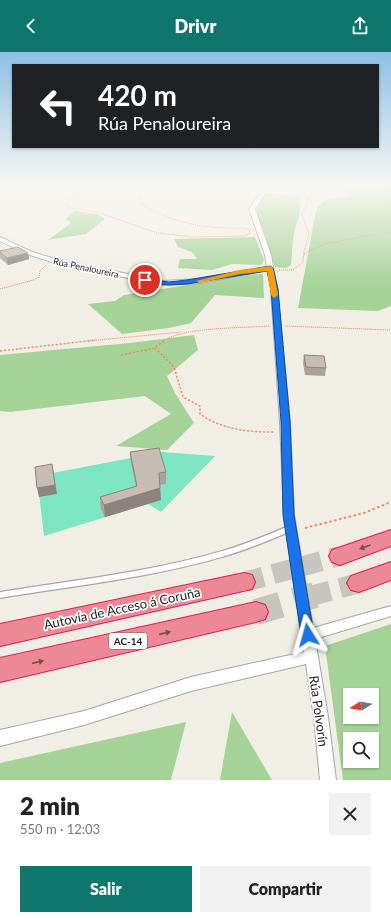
<!DOCTYPE html>
<html lang="es">
<head>
<meta charset="utf-8">
<style>
  :root { --surface:#fff; --page:#f2f2f2; --text:#222; --muted:#767676; --accent:#0f766e }
  body { margin:0; font-family:Lato,sans-serif; background:var(--page); color:var(--text); height:100vh; display:flex; flex-direction:column; font-size:15px; white-space:nowrap }
  * { box-sizing:border-box; margin:0 }
  p { font-size:13px; color:var(--muted) }
  .icon { flex:none; width:22px; height:22px; fill:none; stroke:currentColor; stroke-width:2; stroke-linecap:round; stroke-linejoin:round }
  .map { position:relative; height:728px; overflow:hidden }
  .panel { display:flex; flex-direction:column; background:var(--surface); flex:1 }
  .panel>* { flex:none }
  .hud { position:absolute; left:12px; top:12px; width:367px; height:84px; border-radius:0px; box-shadow:0 1px 3px #0004; background:#202124; color:#fff; overflow:hidden }
  .needle { width:26px; rotate:259deg }
  .fabs { position:absolute; left:343px; top:636px; display:grid; gap:8px }
  .fabs a { display:grid; place-items:center; width:36px; height:36px; border-radius:0px; background:var(--surface); box-shadow:0 1px 3px #0004; font-size:20px }
  .pin { position:absolute; display:grid; place-items:center; width:34px; height:34px; color:#fff; margin:-17px; border:2px solid #fff; border-radius:50%; box-shadow:0 1px 4px #0007 }
  .me { position:absolute; width:44px; margin:-22px; rotate:352deg; stroke-linejoin:round; filter:drop-shadow(0 0 3px #0008) }
  .turn { display:flex; align-items:center; gap:14px; height:84px; padding:0 20px; font-size:18px }
  .turn .icon { width:52px; height:52px; stroke-width:2.5 }
  .turn b { display:block; font-size:28px; line-height:34px }
  .round { display:grid; place-items:center; flex:none; width:42px; height:42px; border-radius:0px; background:var(--page) }
  .summary { display:flex; align-items:center; justify-content:space-between; height:68px; padding:0 20px }
  h1 { font-size:24px; font-weight:800; line-height:30px }
  .action { display:flex; gap:8px; margin-top:auto; padding:8px 20px }
  .action a { flex:1; height:46px; border-radius:0px; background:var(--accent); color:#fff; font-size:16px; font-weight:800; line-height:46px; text-align:center }
  .action a+a { background:var(--page); color:var(--text) }
  header { display:flex; justify-content:space-between; align-items:center; height:52px; padding:0 20px; background:var(--accent); color:#fff; font-size:18px; font-weight:800 }
  .map>svg:first-child { display:block }
  .forest { fill:#a5d397; fill-rule:evenodd }
  .pitch { fill:#7ee5c3 }
  .lines { fill:none; stroke-linecap:round; stroke-linejoin:round }
  .motorway-tunnel-far1 { stroke:#c7c5bd; stroke-width:20; stroke-dasharray:20 10; stroke-linecap:butt }
  .motorway-tunnel { stroke:#c7c5bd; stroke-width:26; stroke-dasharray:26 14; stroke-linecap:butt }
  .service-casing { stroke:#a6a6a6; stroke-width:8 }
  .minor-casing { stroke:#a6a6a6; stroke-width:2 }
  .motorway-casing { stroke:#e71a54; stroke-width:2 }
  .path-far2 { stroke:#ff8068; stroke-width:1; stroke-dasharray:1 1; stroke-linecap:butt }
  .path-far1 { stroke:#ff8068; stroke-width:1.5; stroke-dasharray:2 2; stroke-linecap:butt }
  .path { stroke:#ff8068; stroke-width:2; stroke-dasharray:2.5 2.5; stroke-linecap:butt }
  .service { stroke:#fff; stroke-width:5.5 }
  .minor { fill:#fff; fill-rule:evenodd }
  .motorway { fill:#ed8895; fill-rule:evenodd }
  .wall { fill:#aaa29b }
  .shaded-wall { fill:#8b847e }
  .building { fill:#c6bcb4; stroke:#8b847e }
  .oneway { fill:#7c4e54 }
  .route { fill:#1a73e8; stroke:#114b97 }
  .slow { fill:#f59e0b }
  .labels { text-anchor:middle; stroke-width:3.5; stroke-linejoin:round; paint-order:stroke }
  .far-street-label { font-size:9px; fill:#1f1f1f; stroke:#fff }
  .shield { fill:#fff; stroke:#626262; stroke-width:1 }
  .shield-label { font-size:10px; font-weight:bold; fill:#1f1f1f }
  .near-street-label { font-size:13px; fill:#1f1f1f; stroke:#fff }
</style>
</head>
<body>
<header><svg class="icon" aria-label="back" viewBox="0 0 24 24"><path d="M15 5l-7 7 7 7"/></svg>Drivr<svg class="icon" aria-label="share" viewBox="0 0 24 24"><path d="M12 15V3M7 8l5-5 5 5M5 13v7h14v-7"/></svg></header>
<div class="map">
<svg width="391" height="728" viewBox="0 0 391 728">
  <rect width="100%" height="100%" fill="#f1eee5"/>
  <g class="forest">
    <path d="M335 133H391V254L378 259 298 256 316 159 323 149 353 144 342 135Z"/>
    <path d="M266 141 299 144C303 158 297 168 294 181 292 191 292 202 291 213L286 216 275 215 256 158Z"/>
    <path d="M75 159 98 162 105 167 86 182 48 188 71 171 65 167Z"/>
    <path d="M255 185 264 208 261 213 232 212 212 218 178 216 180 207H197L192 200 178 195 174 187Z"/>
    <path d="M263 222 264 246 215 243 191 271 169 276 122 282 88 252 115 249 124 243 206 230 237 223Z"/>
    <path d="M194 283 198 298 167 324 175 341 194 371 167 398 116 394 171 362 145 344 10 360 0 359V303L130 291Z"/>
    <path d="M391 572V728H343L325 594ZM350 643H372V665H350ZM350 687H372V709H350Z"/>
    <path d="M232 660 272 728H220Z"/>
    <path d="M186 670 171 728H0V711Z"/>
  </g>
  <path class="pitch" d="M162 400 215 404 161 460 148 452 44 484 37 424Z"/>
  <g class="lines">
    <g class="motorway-tunnel-far1">
      <path d="M244 530 340 504"/>
      <path d="M311 544 359 531"/>
    </g>
    <path class="motorway-tunnel" d="M256 560 315 543"/>
    <g class="service-casing">
      <path id="service" d="M0 543C74 531 150 523 222 502 246 495 268 486 291 476"/>
    </g>
    <g class="minor-casing">
      <path id="minor" d="M265 133H269V136L255 157 271 203 277 237 290 370 294 463 313 576 391 554V564L315 587 328 665 336 728H320L314 665 306 612 191 639 84 673 0 694V678L84 659 191 625 304 600 284 463 280 370 271 237 268 218 200 231 163 233 58 212 27 202 0 189V185L32 200 62 209 163 229 200 227 267 215 265 203 249 157 262 139Z"/>
    </g>
    <g class="motorway-casing">
      <g id="motorway">
        <path d="M391 478V494L340 513 332 510 329 504 332 498Z"/>
        <path d="M391 510V528L359 540 351 538 347 531 351 524Z"/>
        <path d="M244 521 252 523 255 530 252 537 0 594V572Z"/>
        <path d="M256 550 265 553 268 560 265 567 256 570 0 630V606Z"/>
      </g>
    </g>
    <g class="path-far2">
      <path d="M92 133 66 151 65 154 69 156 97 160 157 181 193 185 245 184 250 181 249 178 245 176C207 177 172 172 140 151V145L134 139 107 133"/>
      <path d="M0 140 11 133"/>
      <path d="M304 202 324 192 382 181H391"/>
      <path d="M279 218H293L303 210 304 199 309 182 302 163 314 133"/>
      <path d="M0 237 34 228 39 225 40 219 46 213"/>
      <path d="M285 274 391 278"/>
      <path d="M88 289 181 280"/>
      <path d="M164 289C182 275 244 276 269 274"/>
    </g>
    <g class="path-far1">
      <path d="M155 296 174 315 183 345 200 354V362C223 378 248 380 275 380"/>
      <path d="M0 299 96 288"/>
      <path d="M121 303 155 296 165 288"/>
    </g>
    <path class="path" d="M305 476 364 461 391 450"/>
    <use href="#service" class="service"/>
    <use href="#minor" class="minor"/>
    <use href="#motorway" class="motorway"/>
  </g>
  <g class="wall">
    <path d="M0 199 28 201 29 207 8 213 0 206Z"/>
    <path d="M304 303 326 316 325 324 305 323 303 311Z"/>
    <path d="M130 400 166 420V432L160 433 161 448 105 465 101 457 100 445 136 435 131 411Z"/>
  </g>
  <g class="shaded-wall">
    <path d="M28 201 29 207 8 213 7 206Z"/>
    <path d="M52 412 57 442 39 445 37 436Z"/>
    <path d="M160 436 161 448 105 465 104 453Z"/>
  </g>
  <g class="building">
    <path d="M18 195 28 201 7 206 0 200V199Z"/>
    <path d="M304 303 324 304 326 316 306 315Z"/>
    <path d="M159 396 166 420 159 421 160 436 104 453 100 445 137 434 130 400Z"/>
    <path d="M52 412 55 433 37 436 35 415Z"/>
  </g>
  <defs><path id="oneway-solid" d="M-6-.8H1V-3.2L6.5 0L1 3.2V.8H-6Z"/></defs>
  <g class="oneway">
    <use href="#oneway-solid" transform="translate(365 495) rotate(160)"/>
    <use href="#oneway-solid" transform="translate(165 581) rotate(-13)"/>
    <use href="#oneway-solid" transform="translate(38 610) rotate(-13)"/>
  </g>
  <linearGradient id="sky" x2="0" y2="1"><stop stop-color="#8cbfe5"/><stop offset="0.57" stop-color="#f9f7f3"/><stop offset="1" stop-color="#f9f7f3" stop-opacity="0"/></linearGradient>
  <rect width="391" height="235" fill="url(#sky)"/>
  <path class="route" d="M270 214 273 216 278 237 290 370 294 463 314 583 312 587 308 589 303 587 301 583 283 463 281 370 271 237 267 219 187 232 169 233 145 230 142 228 145 227 169 230 187 228Z"/>
  <path class="slow" d="M270 214 273 216 278 243 274 246 271 243 267 219 240 222 200 231 196 229 240 218Z"/>
  <g class="labels">
    <g class="far-street-label">
      <text transform="translate(86 216) rotate(12)" y="3">Rúa Penaloureira</text>
    </g>
    <rect class="shield" x="109" y="581" width="38" height="16" rx="3"/>
    <g class="shield-label">
      <text x="128" y="593">AC-14</text>
    </g>
    <g class="near-street-label">
      <text transform="translate(122 556) rotate(-12)" y="5">Autovía de Acceso á Coruña</text>
      <text transform="translate(319 659) rotate(82)" y="5">Rúa Polvorín</text>
    </g>
  </g>
</svg>
<div class="fabs">
<a><svg class="needle" viewBox="-14 -14 28 28"><path d="M0-13l5 13h-10z" fill="#e53935"/><path d="M0 13l5-13h-10z" fill="#767676"/></svg></a>
<a><svg class="icon" aria-label="search" viewBox="0 0 24 24"><circle cx="10" cy="10" r="6"/><path d="M15 15l6 6"/></svg></a>
</div>
<div class="pin" style="left:145px;top:228px;background:#d93025"><svg class="icon" aria-label="arrive" viewBox="0 0 24 24"><path d="M6 21V4h12l-3 4 3 4H6"/></svg></div>
<svg class="me" style="left:308px;top:583px" viewBox="-20 -20 40 40"><path d="M0-17L14 15 0 8-14 15z" fill="#1a73e8" stroke="#fff" stroke-width="4"/></svg>
<div class="hud">
<div class="turn"><svg class="icon" aria-label="left" viewBox="0 0 24 24"><path d="M17 20v-9H6M10 6l-5 5 5 5"/></svg><div><b>420 m</b>Rúa Penaloureira</div></div>
</div>
</div>
<section class="panel">
<div class="summary"><div><h1>2 min</h1><p>550 m · 12:03</p></div><a class="round"><svg class="icon" aria-label="close" viewBox="0 0 24 24"><path d="M6 6l12 12M18 6L6 18"/></svg></a></div>
<div class="action"><a>Salir</a><a>Compartir</a></div>
</section>
</body>
</html>
